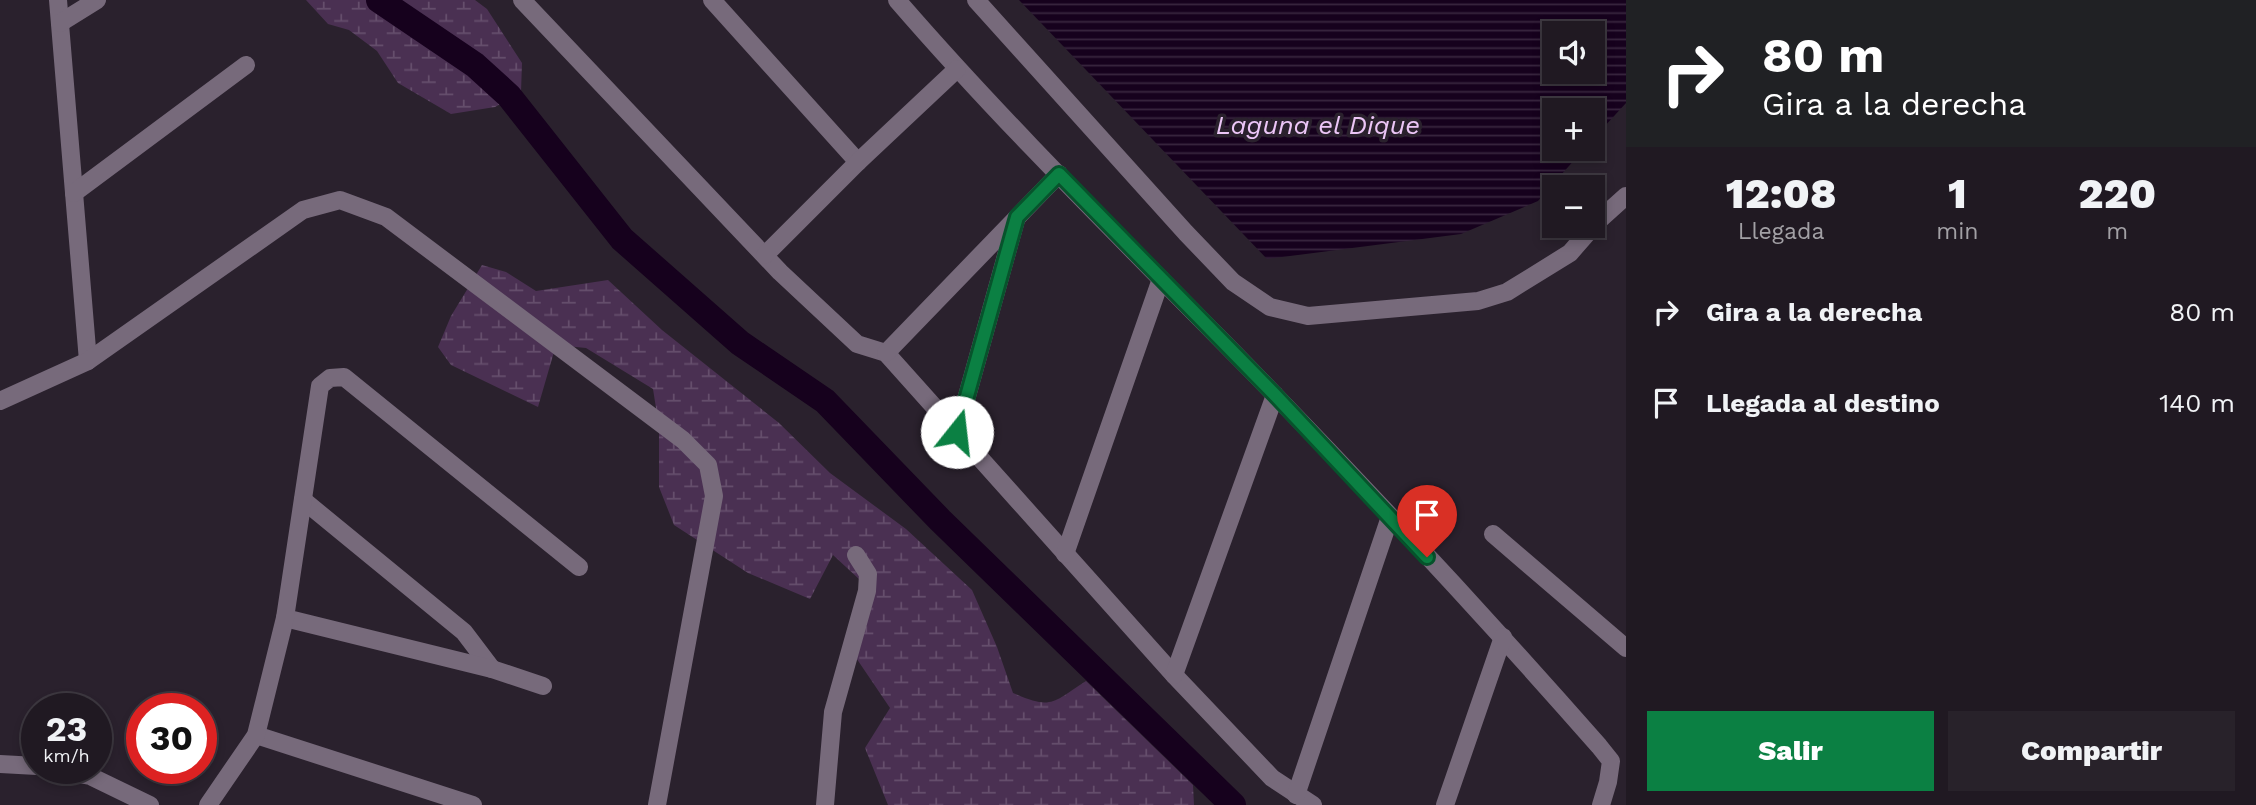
<!DOCTYPE html>
<html lang="es">
<head>
<meta charset="utf-8">
<style>
  :root { --surface:#201922; --page:#28222a; --text:#f1f3f6; --muted:#a2a0a5; --line:#3d3840; --accent:#0b8043 }
  body { margin:0; font-family:"Work Sans",sans-serif; background:var(--page); color:var(--text); height:100vh; display:flex; flex-direction:column; font-size:26px; white-space:nowrap }
  * { box-sizing:border-box; margin:0 }
  p { font-size:23px; color:var(--muted) }
  .icon { flex:none; width:38px; height:38px; fill:none; stroke:currentColor; stroke-width:2; stroke-linecap:round; stroke-linejoin:round }
  .map { position:relative; flex:1; overflow:hidden }
  .details { display:flex; flex-direction:column; background:var(--surface); width:630px }
  .details>* { flex:none }
  .banner { background:#202124; color:#fff; overflow:hidden }
  .controls { position:absolute; left:1542px; top:21px; display:grid; gap:14px }
  .controls a { display:grid; place-items:center; width:63px; height:63px; border-radius:0px; background:var(--surface); box-shadow:0 4px 10px #0003,0 0 0 2px var(--line); font-size:35px }
  .speed { position:absolute; left:21px; top:693px; display:flex; gap:14px; font-size:35px; font-weight:700; text-align:center }
  .speed>* { display:grid; place-content:center; width:91px; height:91px; border-radius:50%; background:var(--surface); box-shadow:0 4px 10px #0003,0 0 0 2px var(--line); line-height:1 }
  .speed small { font-size:18px; font-weight:400 }
  .speed .limit { border:10px solid #d22; background:#fff; color:#111 }
  .pin { position:absolute; display:grid; place-items:center; width:60px; height:60px; color:#fff; margin:-72px -30px; border-radius:50% 50% 50% 0; rotate:-45deg; box-shadow:0 0 7px #0007 }
  .pin .icon { rotate:45deg }
  .me { position:absolute; width:77px; margin:-38px; rotate:16deg; stroke-linejoin:round; filter:drop-shadow(0 0 5px #0008) }
  .turn { display:flex; align-items:center; gap:24px; height:147px; padding:0 21px; font-size:32px }
  .turn .icon { width:91px; height:91px; stroke-width:2.5 }
  .turn b { display:block; font-size:49px; line-height:60px }
  .eta { display:flex; justify-content:space-evenly; align-items:center; height:119px; text-align:center }
  .eta b { font-size:42px; font-weight:800; line-height:49px }
  .cta { display:flex; gap:14px; margin-top:auto; padding:14px 21px }
  .cta a { flex:1; height:80px; border-radius:0px; background:var(--accent); color:#fff; font-size:28px; font-weight:800; line-height:80px; text-align:center }
  .cta a+a { background:var(--page); color:var(--text) }
  ul { padding:0; list-style:none }
  li { display:flex; align-items:center; gap:21px; height:91px; padding:0 21px }
  li div { flex:1 }
  li b { display:block; font-size:26px }
  li em { font-style:normal }
  main { display:flex; flex:1; min-height:0 }
  .map>svg:first-child { display:block }
  .wetland { fill:url(#wetland-marsh) }
  .water { fill:url(#water-rules); fill-rule:evenodd }
  .lines { fill:none; stroke-linecap:round; stroke-linejoin:round }
  .canal { stroke:#16011d; stroke-width:26 }
  .minor { stroke:#776a7b; stroke-width:18 }
  .route-casing { stroke:#07532c; stroke-width:18 }
  .route { stroke:#0b8043; stroke-width:12 }
  .labels { text-anchor:middle; stroke-width:7; stroke-linejoin:round; paint-order:stroke }
  .water-label { font-size:26px; font-style:italic; fill:#ecc6f7; stroke:#2a212d }
</style>
</head>
<body>
<main>
<div class="map">
<svg width="1626" height="805" viewBox="0 0 1626 805">
  <defs>
    <pattern id="wetland-marsh" width="20" height="14" patternUnits="userSpaceOnUse" patternTransform="scale(1.75)"><rect width="20" height="14" fill="#4a3052"/><path d="M1 5h8M5 5V1M11 12h8M15 12V8" fill="none" stroke="#654e6c"/></pattern>
    <pattern id="water-rules" width="6" height="5" patternUnits="userSpaceOnUse" patternTransform="scale(1.75)"><rect width="6" height="5" fill="#16011d"/><path d="M0 2.5h6" fill="none" stroke="#39263f"/></pattern>
  </defs>
  <rect width="100%" height="100%" fill="#2a212d"/>
  <g class="wetland">
    <path d="M306 0H475L487 9 522 63 521 92 495 107 451 114 398 83 377 51 349 30 328 24Z"/>
    <path d="M482 265 506 272 536 291 608 280 662 330 779 423 830 473 906 529 972 590 997 647 1013 693C1052 710 1052 703 1086 681L1193 785 1194 805H888L865 748 890 708 844 640 873 592 833 555 810 599 748 573 674 525 659 487V427L653 389 586 348 556 345 538 407 451 365 438 347 451 316Z"/>
  </g>
  <path class="water" d="M1019 0H1626V103L1593 139 1592 110H1554V149H1584L1538 201 1461 234 1267 259ZM1554 33H1592V72H1554Z"/>
  <g class="lines">
    <path class="canal" d="M379 0 475 65 509 96 622 239 740 343 825 401 940 520 1233 805"/>
    <g class="minor">
      <path d="M58 0 88 361"/>
      <path d="M522 0 780 272 857 344 886 353 1174 675 1272 778 1313 805"/>
      <path d="M712 0 858 162"/>
      <path d="M897 0C1005 125 1124 241 1240 359 1363 485 1483 614 1599 746L1611 761 1608 782 1601 805"/>
      <path d="M976 0 1186 233 1233 282 1270 307 1308 316 1478 301 1507 292 1570 253 1597 222 1626 196"/>
      <path d="M60 23 97 0"/>
      <path d="M74 193 246 65"/>
      <path d="M765 255 858 162 957 69"/>
      <path d="M886 353 1059 174"/>
      <path d="M0 401 88 361 303 210 340 200 386 217 683 440 708 465 714 496 657 805"/>
      <path d="M957 432 1016 220"/>
      <path d="M303 500 464 632 492 669"/>
      <path d="M1493 534 1626 648"/>
      <path d="M1065 554 1161 279"/>
      <path d="M285 618 492 669 543 686"/>
      <path d="M1174 675 1275 395"/>
      <path d="M256 735 473 805"/>
      <path d="M0 764 37 766"/>
      <path d="M47 768 90 776 150 805"/>
      <path d="M1296 795 1390 517"/>
      <path d="M208 805 256 735 285 618 320 386 330 378 344 377 579 567"/>
      <path d="M825 805 833 712 867 591 868 574 856 555"/>
      <path d="M1445 805 1503 637"/>
    </g>
  </g>
  <g class="lines">
    <g class="route-casing">
      <path id="route" d="M957 432 1017 217 1059 174 1275 395 1427 557"/>
    </g>
    <use href="#route" class="route"/>
  </g>
  <g class="labels">
    <g class="water-label">
      <text x="1318" y="134">Laguna el Dique</text>
    </g>
  </g>
</svg>
<div class="controls">
<a><svg class="icon" aria-label="sound" viewBox="0 0 24 24"><path d="M4 9h4l5-4v14l-5-4H4zM17 9q2 3 0 6"/></svg></a>
<a>+</a>
<a>−</a>
</div>
<div class="speed"><div>23<small>km/h</small></div><div class="limit">30</div></div>
<div class="pin" style="left:1427px;top:557px;background:#d93025"><svg class="icon" aria-label="arrive" viewBox="0 0 24 24"><path d="M6 21V4h12l-3 4 3 4H6"/></svg></div>
<svg class="me" style="left:957px;top:432px" viewBox="-20 -20 40 40"><circle r="19" fill="#fff"/><path d="M0-13L10 11 0 6-10 11z" fill="#0b8043"/></svg>
</div>
<section class="details">
<div class="banner">
<div class="turn"><svg class="icon" aria-label="right" viewBox="0 0 24 24"><path d="M7 20v-9h11M14 6l5 5-5 5"/></svg><div><b>80 m</b>Gira a la derecha</div></div>
</div>
<div class="eta">
<div><b>12:08</b><p>Llegada</p></div>
<div><b>1</b><p>min</p></div>
<div><b>220</b><p>m</p></div>
</div>
<ul>
<li><svg class="icon" aria-label="right" viewBox="0 0 24 24"><path d="M7 20v-9h11M14 6l5 5-5 5"/></svg><div><b>Gira a la derecha</b></div><em>80 m</em></li>
<li><svg class="icon" aria-label="arrive" viewBox="0 0 24 24"><path d="M6 21V4h12l-3 4 3 4H6"/></svg><div><b>Llegada al destino</b></div><em>140 m</em></li>
</ul>
<div class="cta"><a>Salir</a><a>Compartir</a></div>
</section>
</main>
</body>
</html>
